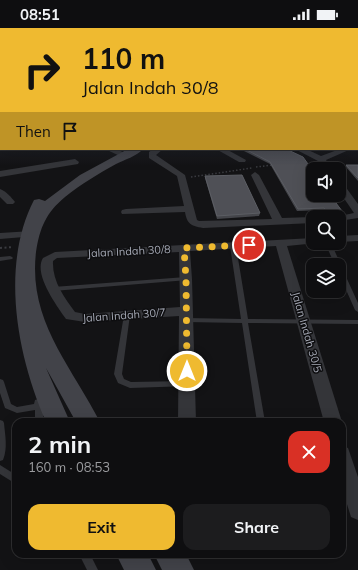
<!DOCTYPE html>
<html lang="en">
<head>
<meta charset="utf-8">
<style>
  :root { --surface:#0e0e10; --page:#1c1c1e; --text:#f1f3f6; --muted:#9b9c9f; --line:#2e2e30; --accent:#efba30 }
  body { margin:0; font-family:Mulish,sans-serif; background:var(--page); color:var(--text); height:100vh; display:flex; flex-direction:column; font-size:15px; white-space:nowrap }
  * { box-sizing:border-box; margin:0 }
  p { font-size:13px; color:var(--muted) }
  .icon { flex:none; width:22px; height:22px; fill:none; stroke:currentColor; stroke-width:2; stroke-linecap:round; stroke-linejoin:round }
  .map { position:relative; flex:1; overflow:hidden }
  .side { position:absolute; left:12px; top:390px; width:334px; height:140px; display:flex; flex-direction:column; background:var(--surface); border-radius:12px; box-shadow:0 4px 16px #0002,0 0 0 1px var(--line) }
  .side>* { flex:none }
  .hud { position:absolute; left:0px; top:0px; width:358px; height:122px; box-shadow:0 4px 16px #0002,0 0 0 1px var(--line); background:#efba30; color:#111; overflow:hidden }
  .tools { position:absolute; left:306px; top:134px; display:grid; gap:8px }
  .tools a { display:grid; place-items:center; width:40px; height:40px; border-radius:8px; background:var(--surface); box-shadow:0 4px 16px #0002,0 0 0 1px var(--line); font-size:20px }
  .pin { position:absolute; display:grid; place-items:center; width:34px; height:34px; color:#fff; margin:-17px; border:2px solid #fff; border-radius:50%; box-shadow:0 1px 4px #0007 }
  .me { position:absolute; width:44px; margin:-22px; rotate:0deg; stroke-linejoin:round; filter:drop-shadow(0 0 3px #0008) }
  .turn { display:flex; align-items:center; gap:14px; height:84px; padding:0 16px; font-size:18px }
  .turn .icon { width:52px; height:52px; stroke-width:2.5 }
  .turn b { display:block; font-size:28px; line-height:34px }
  .then { display:flex; align-items:center; height:38px; padding:0 16px; background:#0003; gap:8px; font-size:15px }
  .round { display:grid; place-items:center; flex:none; width:42px; height:42px; border-radius:12px; background:var(--page) }
  .headline { display:flex; align-items:center; justify-content:space-between; height:68px; padding:0 16px }
  h1 { font-size:24px; font-weight:700; line-height:30px }
  .button { display:flex; gap:8px; margin-top:auto; padding:8px 16px }
  .button a { flex:1; height:46px; border-radius:12px; background:var(--accent); color:#111; font-size:16px; font-weight:700; line-height:46px; text-align:center }
  .button a+a { background:var(--page); color:var(--text) }
  .status { display:flex; justify-content:space-between; align-items:center; height:28px; padding:0 20px; background:var(--surface); direction:ltr }
  .status svg { height:11px; fill:currentColor }
  .map>svg:first-child { display:block }
  .lines { fill:none; stroke-linecap:round; stroke-linejoin:round }
  .path-far1 { stroke:#3a3b40; stroke-width:1.5; stroke-dasharray:1.5 2; stroke-linecap:butt }
  .path { stroke:#3a3b40; stroke-width:2; stroke-dasharray:2 2.5; stroke-linecap:butt }
  .lane { fill:#343539; fill-rule:evenodd }
  .street { fill:#343539; fill-rule:evenodd }
  .secondary { fill:#424349; fill-rule:evenodd }
  .wall { fill:#44454a }
  .building { fill:#4f5056; stroke:#5c5e64 }
  .route { stroke:#efba30; stroke-width:7; stroke-dasharray:0 12.6 }
  .labels { text-anchor:middle; stroke-width:3; stroke-linejoin:round; paint-order:stroke }
  .street-label { font-size:11px; fill:#a5a9b5; stroke:#0e0e10 }
</style>
</head>
<body>
<div class="status"><b>08:51</b><svg viewBox="0 0 49 12"><path d="M0 12V9h3v3zM5 12V6h3v6zM10 12V3h3v9zM15 12V0h3v12zM26 1h20v11H26zM47 4h2v5h-2z"/></svg></div>
<div class="map">
<svg width="358" height="542" viewBox="0 0 358 542">
  <rect width="100%" height="100%" fill="#131315"/>
  <g class="lines">
    <g class="path-far1">
      <path d="M256 139 273 137"/>
      <path d="M191 149 252 140"/>
    </g>
    <path class="path" d="M0 220 13 219"/>
    <g class="lane">
      <path d="M325 215H331L341 237 339 238 342 240 358 275V284L355 282 339 246V237H335Z"/>
      <path d="M233 216 236 218 248 291 358 292V296L248 295 265 394H257L242 295 186 294 183 292 186 290 241 291 230 218Z"/>
      <path d="M10 228 12 229 13 230 12 231 0 233V229Z"/>
      <path d="M186 249 189 251 188 252 53 263 50 261 53 259Z"/>
      <path d="M127 285 130 287 122 346 124 351 131 354 186 353 189 354 190 356 189 358 130 360 118 355 114 346 124 287Z"/>
      <path d="M0 351 3 352 4 354 11 376 17 379 34 376 35 372 38 371 41 372 43 378V394H35V382L17 385 5 380 0 365Z"/>
      <path d="M0 392 3 393 4 395C5 407 8 420 3 432L0 433Z"/>
      <path d="M0 437 16 447V456L0 446Z"/>
      <path d="M79 526H90L98 542H87Z"/>
    </g>
    <g class="street">
      <rect x="0" y="69" width="1" height="4"/>
      <rect x="357" y="69" width="1" height="5"/>
      <rect x="0" y="90" width="1" height="4"/>
      <rect x="0" y="113" width="1" height="5"/>
      <path d="M105 121H116L129 127 128 129H122Z"/>
      <path d="M153 121H163L156 127 185 147 197 192 199 193 272 191 251 147 255 144 259 147 282 190 313 189V195L203 200C191 198 187 196 185 184L122 186 121 184 122 182 126 181 184 178 177 148 149 130V124Z"/>
      <path d="M216 121H226L246 132 245 134H239Z"/>
      <path d="M295 121H306L321 128 340 121H351L326 132 332 141H324L318 133Z"/>
      <path d="M75 131 79 134 78 136 0 149V143Z"/>
      <path d="M339 153 342 154 358 176V190L339 193V189H335L354 185 339 163Z"/>
      <path d="M0 161C6 163 11 169 15 174L13 176H7L0 169Z"/>
      <path d="M32 203 37 206 36 208 0 211V205Z"/>
      <path d="M358 207V213L339 214V208Z"/>
      <path d="M313 210V215H317L287 218 342 394H324L276 218 190 223 192 251 196 394H178L179 288 85 294 66 291C57 278 33 246 43 230L55 224ZM179 224 180 279 85 286 75 284C64 269 52 253 53 233L57 230Z"/>
      <path d="M342 418 348 420 358 449V492L351 489 342 460Z"/>
    </g>
    <g class="secondary">
      <path d="M128 121H143C137 128 124 132 116 136 98 146 81 156 65 169 46 185 40 199 36 224 28 293 71 337 100 394H76L46 340 70 394H46C17 328 0 238 34 172L39 171 45 173 80 147Z"/>
      <path d="M116 526H148L156 542H124Z"/>
      <path d="M154 526H186L194 542H162Z"/>
    </g>
  </g>
  <g class="wall">
    <path d="M240 121H286L342 183 341 185 325 186 323 182 297 183 270 136Z"/>
    <path d="M346 137H358V153L346 139Z"/>
    <path d="M205 148 260 185 259 188 217 191 205 150Z"/>
  </g>
  <g class="building">
    <rect x="0" y="72" width="1" height="6"/>
    <path d="M245 121H286L303 129 313 143V167H330L342 183H326L324 180 298 181 270 134Z"/>
    <path d="M346 137H358V150Z"/>
    <path d="M242 147 260 185 217 188 205 148Z"/>
  </g>
  <linearGradient id="sky" x2="0" y2="1"><stop stop-color="#0a0a0c"/><stop offset="0.45" stop-color="#333946"/><stop offset="1" stop-color="#333946" stop-opacity="0"/></linearGradient>
  <rect width="358" height="138" fill="url(#sky)"/>
  <g class="lines">
    <path class="route" d="M187 343 186 251 184 220 249 217"/>
  </g>
  <g class="labels">
    <g class="street-label">
      <text transform="translate(129 223) rotate(-3)" y="4">Jalan Indah 30/8</text>
      <text transform="translate(124 287) rotate(-4)" y="4">Jalan Indah 30/7</text>
      <text transform="translate(307 304) rotate(74)" y="4">Jalan Indah 30/5</text>
    </g>
  </g>
</svg>
<div class="tools">
<a><svg class="icon" aria-label="sound" viewBox="0 0 24 24"><path d="M4 9h4l5-4v14l-5-4H4zM17 9q2 3 0 6"/></svg></a>
<a><svg class="icon" aria-label="search" viewBox="0 0 24 24"><circle cx="10" cy="10" r="6"/><path d="M15 15l6 6"/></svg></a>
<a><svg class="icon" aria-label="layers" viewBox="0 0 24 24"><path d="M12 4l9 5-9 5-9-5zM3 14l9 5 9-5"/></svg></a>
</div>
<div class="pin" style="left:249px;top:217px;background:#d93025"><svg class="icon" aria-label="arrive" viewBox="0 0 24 24"><path d="M6 21V4h12l-3 4 3 4H6"/></svg></div>
<svg class="me" style="left:187px;top:343px" viewBox="-20 -20 40 40"><circle r="17" fill="#efba30" stroke="#fff" stroke-width="3"/><path d="M0-11L8 9 0 5-8 9z" fill="#fff"/></svg>
<div class="hud">
<div class="turn"><svg class="icon" aria-label="right" viewBox="0 0 24 24"><path d="M7 20v-9h11M14 6l5 5-5 5"/></svg><div><b>110 m</b>Jalan Indah 30/8</div></div>
<div class="then">Then<svg class="icon" aria-label="arrive" viewBox="0 0 24 24"><path d="M6 21V4h12l-3 4 3 4H6"/></svg></div>
</div>
<section class="side">
<div class="headline"><div><h1>2 min</h1><p>160 m · 08:53</p></div><a class="round" style="background:#d93025;color:#fff"><svg class="icon" aria-label="close" viewBox="0 0 24 24"><path d="M6 6l12 12M18 6L6 18"/></svg></a></div>
<div class="button"><a>Exit</a><a>Share</a></div>
</section>
</div>
</body>
</html>
